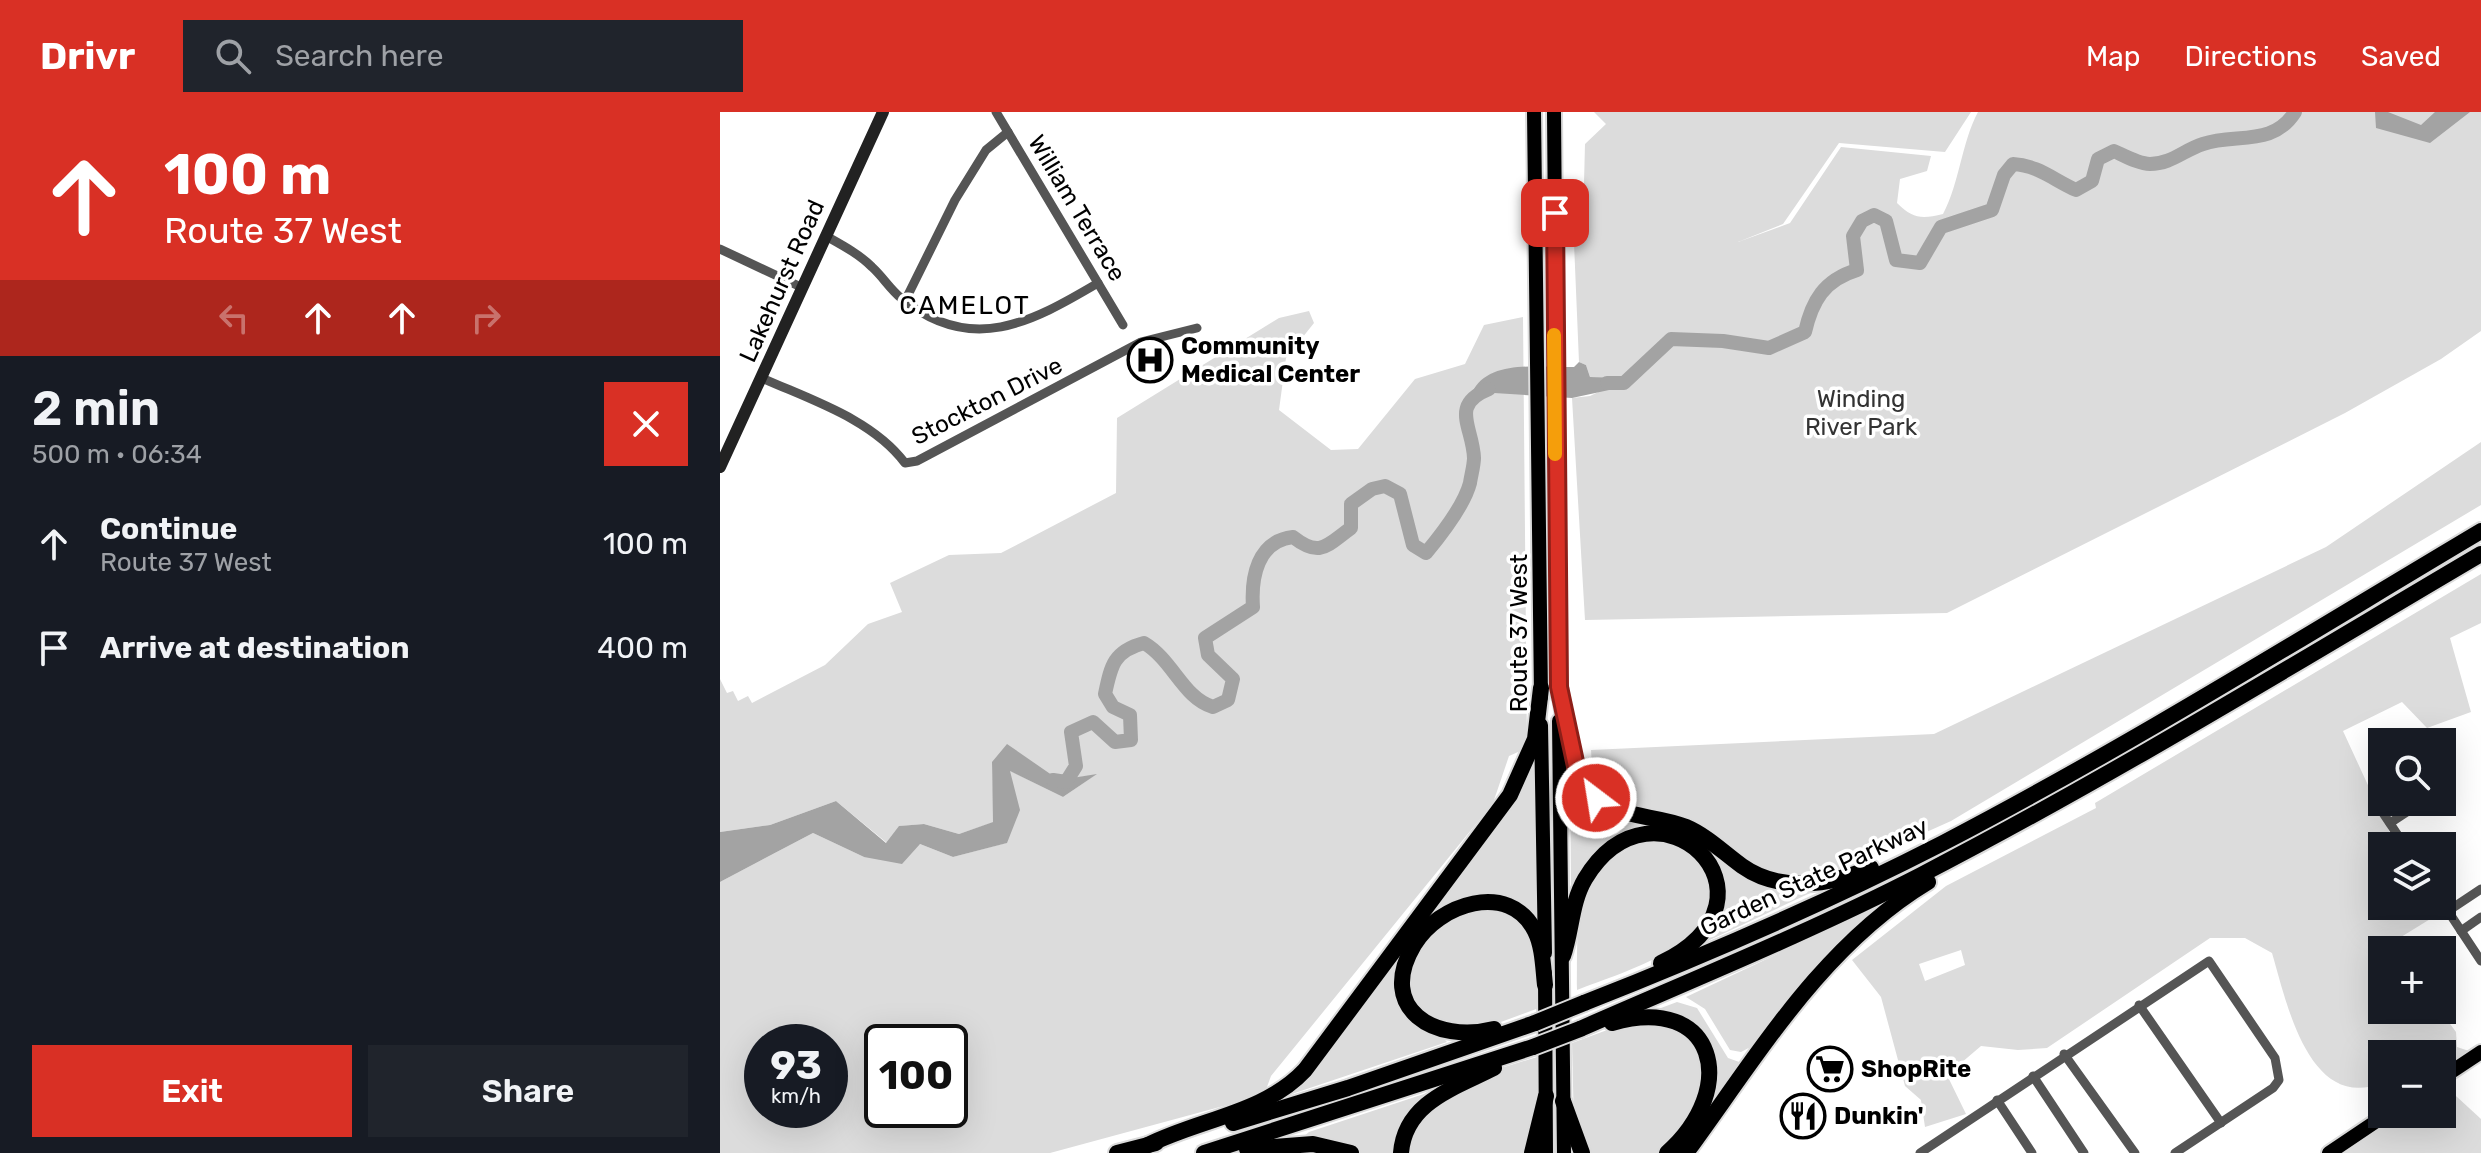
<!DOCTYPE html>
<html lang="en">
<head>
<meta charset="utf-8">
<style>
  :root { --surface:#171b24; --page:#20242c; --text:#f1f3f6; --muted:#9ea1a6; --accent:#d93025 }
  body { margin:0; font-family:Rubik,sans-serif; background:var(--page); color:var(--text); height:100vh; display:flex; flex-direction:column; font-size:30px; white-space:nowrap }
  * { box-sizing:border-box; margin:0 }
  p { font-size:26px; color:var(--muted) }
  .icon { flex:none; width:44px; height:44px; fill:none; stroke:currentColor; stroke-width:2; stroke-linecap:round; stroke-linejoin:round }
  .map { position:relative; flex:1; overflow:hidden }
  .side { display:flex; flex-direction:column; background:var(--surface); width:720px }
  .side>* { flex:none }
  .guide { background:#d93025; color:#fff; overflow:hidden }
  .fabs { position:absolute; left:1648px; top:616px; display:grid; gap:16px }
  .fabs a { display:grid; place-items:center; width:88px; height:88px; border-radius:0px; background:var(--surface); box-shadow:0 8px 32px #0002; font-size:40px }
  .speed { position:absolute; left:24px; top:912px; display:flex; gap:16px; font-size:40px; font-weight:700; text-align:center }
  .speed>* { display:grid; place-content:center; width:104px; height:104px; border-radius:50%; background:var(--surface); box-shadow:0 8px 32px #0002; line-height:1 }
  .speed small { font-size:20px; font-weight:400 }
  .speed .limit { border:4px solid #111; border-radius:12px; background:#fff; color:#111 }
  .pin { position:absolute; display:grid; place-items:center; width:68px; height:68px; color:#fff; margin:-34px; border-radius:16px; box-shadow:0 4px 12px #0006 }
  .me { position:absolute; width:88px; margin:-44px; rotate:329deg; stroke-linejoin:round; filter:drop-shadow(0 0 6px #0008) }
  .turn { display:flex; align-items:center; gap:28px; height:168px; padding:0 32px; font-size:36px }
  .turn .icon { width:104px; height:104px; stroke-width:2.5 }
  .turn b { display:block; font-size:56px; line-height:68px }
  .lanes { display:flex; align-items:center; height:76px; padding:0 32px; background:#0003; justify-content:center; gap:40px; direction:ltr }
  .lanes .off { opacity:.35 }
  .round { display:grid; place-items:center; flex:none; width:84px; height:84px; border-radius:0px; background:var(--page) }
  .summary { display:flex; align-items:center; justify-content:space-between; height:136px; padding:0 32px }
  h1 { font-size:48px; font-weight:600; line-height:60px }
  .button { display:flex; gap:16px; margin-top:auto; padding:16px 32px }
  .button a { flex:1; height:92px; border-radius:0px; background:var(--accent); color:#fff; font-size:32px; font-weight:600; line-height:92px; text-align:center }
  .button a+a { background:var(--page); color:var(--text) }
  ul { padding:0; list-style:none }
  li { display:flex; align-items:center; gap:24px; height:104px; padding:0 32px }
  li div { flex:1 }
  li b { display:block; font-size:30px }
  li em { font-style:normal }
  header { display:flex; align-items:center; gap:48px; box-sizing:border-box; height:112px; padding:0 40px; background:var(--accent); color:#fff }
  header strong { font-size:38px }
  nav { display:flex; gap:44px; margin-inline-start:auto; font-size:28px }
  .search { width:560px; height:72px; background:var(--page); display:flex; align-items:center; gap:20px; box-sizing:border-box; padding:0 28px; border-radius:0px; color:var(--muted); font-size:30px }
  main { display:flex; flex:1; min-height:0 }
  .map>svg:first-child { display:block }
  .green { fill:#dcdcdc; fill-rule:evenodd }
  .water { fill:#a3a3a3 }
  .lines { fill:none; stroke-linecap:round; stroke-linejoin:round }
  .river { stroke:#a3a3a3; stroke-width:14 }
  .primary-casing { stroke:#dbdbdb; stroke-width:18 }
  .trunk-casing { stroke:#dbdbdb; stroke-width:18 }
  .motorway-casing { stroke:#dbdbdb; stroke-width:20 }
  .minor { stroke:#555; stroke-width:9 }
  .secondary { stroke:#222; stroke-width:12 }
  .primary { stroke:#000; stroke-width:14 }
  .trunk { stroke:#000; stroke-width:14 }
  .motorway { stroke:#000; stroke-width:16 }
  .motorway-bridge-casing { stroke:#dbdbdb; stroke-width:20; stroke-linecap:butt }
  .motorway-bridge { stroke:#000; stroke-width:16 }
  .route-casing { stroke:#8d1f18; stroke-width:20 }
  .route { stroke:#d93025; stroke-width:14 }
  .slow { stroke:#f59e0b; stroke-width:14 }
  .labels { text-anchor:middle; stroke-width:7; stroke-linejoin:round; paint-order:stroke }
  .street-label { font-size:24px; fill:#000; stroke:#fff }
  .poi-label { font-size:24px; font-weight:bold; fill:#000; stroke:#fff; text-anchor:start }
  .park-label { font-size:24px; fill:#333; stroke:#fff }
  .neighbourhood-label { font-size:26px; letter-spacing:2px; fill:#000; stroke:#fff }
</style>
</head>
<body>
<header>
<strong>Drivr</strong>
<div class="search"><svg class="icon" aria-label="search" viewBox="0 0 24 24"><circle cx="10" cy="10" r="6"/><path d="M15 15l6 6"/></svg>Search here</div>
<nav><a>Map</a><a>Directions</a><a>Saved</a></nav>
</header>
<main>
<section class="side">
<div class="guide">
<div class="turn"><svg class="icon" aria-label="ahead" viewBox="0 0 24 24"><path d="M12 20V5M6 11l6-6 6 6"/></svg><div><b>100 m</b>Route 37 West</div></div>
<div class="lanes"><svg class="icon off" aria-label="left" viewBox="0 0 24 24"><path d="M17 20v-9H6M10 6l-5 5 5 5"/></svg><svg class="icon" aria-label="ahead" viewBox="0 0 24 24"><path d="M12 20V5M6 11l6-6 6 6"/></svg><svg class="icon" aria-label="ahead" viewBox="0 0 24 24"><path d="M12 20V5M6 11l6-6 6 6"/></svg><svg class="icon off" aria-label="right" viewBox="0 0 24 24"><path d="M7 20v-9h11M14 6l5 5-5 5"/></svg></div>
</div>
<div class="summary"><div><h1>2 min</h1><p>500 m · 06:34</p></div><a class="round" style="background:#d93025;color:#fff"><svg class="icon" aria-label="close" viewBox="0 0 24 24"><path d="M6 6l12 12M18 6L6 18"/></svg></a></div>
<ul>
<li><svg class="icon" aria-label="ahead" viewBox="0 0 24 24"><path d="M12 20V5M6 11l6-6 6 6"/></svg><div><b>Continue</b><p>Route 37 West</p></div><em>100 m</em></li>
<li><svg class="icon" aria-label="arrive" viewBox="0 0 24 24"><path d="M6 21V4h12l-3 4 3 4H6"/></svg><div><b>Arrive at destination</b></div><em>400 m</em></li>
</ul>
<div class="button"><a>Exit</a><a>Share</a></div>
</section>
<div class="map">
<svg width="1761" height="1041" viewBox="0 0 1761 1041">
  <rect width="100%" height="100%" fill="#fff"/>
  <g class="green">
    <path d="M874 0H1251L1225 40 1119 31 1063 112 1018 130 1070 111 1121 35 1211 44 1207 59 1180 67 1177 91C1193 107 1202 107 1223 102 1240 70 1241 32 1258 0H1761V219L1721 247 1625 301 1227 501 865 508 852 286 870 284 905 267 870 265 866 253 859 250 853 107 864 71 865 32 886 12Z"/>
    <path d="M589 199 594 211 566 246 559 298 611 338 638 337 695 267 745 252 764 213 803 205 807 636 789 644 773 691 551 964 544 983 330 1041H0V770L93 721 144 745 200 732 233 745 286 731 289 658 343 685 375 663 339 668 272 651 274 710 239 722 204 712 180 714 167 731 116 689 50 713 0 720V567L7 581 13 579 18 589 28 584 32 591 105 553 148 512 182 500 170 471 229 443 281 441 396 381 397 306 559 206ZM42 930H110V998H42ZM162 930H230V998H162Z"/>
    <path d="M1761 330V393L1231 709 1124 757 1080 765 1038 756 977 711 898 689 873 670 871 638 1214 622 1606 435Z"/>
    <path d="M1761 462V511L1730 526 1751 600 1707 616 1682 590 1623 619 1676 734H1662V794H1715L1720 801 1681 825 1687 838H1662V898H1720L1736 920 1737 935 1749 939 1722 957V942H1662V971C1589 1000 1567 892 1552 841L1525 826H1490L1327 936 1298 938 1261 934 1227 963 1246 1002 1205 1015 1201 988 1185 974 1161 885 1132 848 1226 774 1376 696 1375 691ZM1241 838 1245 853 1205 869 1199 852Z"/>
    <path d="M850 651 860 673 963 718 1026 762 1101 776 979 833 984 823 996 753 928 718 851 779Z"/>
    <path d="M815 652 819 816 789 788 710 809 679 878 727 930 554 988 802 676Z"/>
    <path d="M927 728C953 728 969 731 982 755 1023 827 905 859 857 878 858 805 850 761 927 728Z"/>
    <path d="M1159 794 1044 928 1021 940 1010 938 985 897 966 885Z"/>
    <path d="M753 796 789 798 815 828 819 896 770 914H720L695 893 689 874 695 843 717 815Z"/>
    <path d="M957 890 977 896 1008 946 1025 952 960 1041H953C976 1009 1000 986 993 945L933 899Z"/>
    <path d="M923 910 963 920 981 940 983 983 949 1033 938 1041H867L854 1015 852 931 898 914Z"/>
    <path d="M817 945 819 994 807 1041H686L699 1005 781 956Z"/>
    <path d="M1724 973 1761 1007V1041H1620L1679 1002H1722Z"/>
    <path d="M719 977 677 1041H640L582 1026 589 1020Z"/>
  </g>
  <g class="water">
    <path d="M1655 0H1668L1701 13 1715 0H1750L1710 31 1656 16Z"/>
    <path d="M859 250 866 253 870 265 905 266 903 275 852 286 774 281 759 287 752 281C768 246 821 256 854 255Z"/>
    <path d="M287 632 339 668 377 662 343 685 290 659 300 698 287 731 233 745 200 732 182 752 144 745 93 721 0 770V720L50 713 116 689 166 731 179 714 204 712 239 722 273 710 272 650Z"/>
  </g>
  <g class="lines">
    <g class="river">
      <path d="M887 271H904L951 227 1003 229 1049 236 1085 220C1092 189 1104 168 1137 158L1133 124 1142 109 1154 103 1166 109 1176 148 1200 151 1221 115 1272 98 1284 63 1293 52C1317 53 1334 68 1356 78L1372 69 1378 47 1394 39C1405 44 1419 52 1430 52 1451 52 1464 38 1483 32 1516 21 1553 35 1575 0"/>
      <path d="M333 668 346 670 356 654 351 620 373 610 395 630 411 628 410 603 393 595 385 582C391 553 394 539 424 531 453 548 463 586 493 595L508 588 513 567 488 543 485 526 533 495C531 466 537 429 573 425 600 446 606 434 631 416V392L652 377 665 374 680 382 693 433 706 441C721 423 744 394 750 371 751 364 754 353 754 346 753 315 729 293 769 277"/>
    </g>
    <g class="primary-casing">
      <g id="primary">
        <path d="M1722 966 1761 940"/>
        <path d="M1609 1041 1667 1002"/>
      </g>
    </g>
    <g class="trunk-casing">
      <g id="trunk">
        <path d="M814 0 821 585"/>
        <path d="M834 0 839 585"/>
        <path d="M839 609 844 1041"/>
        <path d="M821 613 825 841"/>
        <path d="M825 861 826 1041"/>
      </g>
    </g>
    <g class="motorway-casing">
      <g id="motorway">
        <path d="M839 575C846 607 847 655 870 681 894 707 935 702 966 715 987 724 1004 741 1022 754 1060 781 1110 773 1151 756"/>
        <path d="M843 844C852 818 851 791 865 767 935 651 1077 785 941 851"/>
        <path d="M864 891C986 843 1106 791 1223 731 1407 635 1583 525 1761 419"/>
        <path d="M892 911C996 881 1020 976 947 1041"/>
        <path d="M774 917C715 932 656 897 694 833 718 792 789 768 815 819 823 835 823 856 825 873"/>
        <path d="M860 917C974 867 1090 820 1201 763 1392 664 1576 551 1761 442"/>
        <path d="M843 989 862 1041"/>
        <path d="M513 1011 628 976 815 911"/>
        <path d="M428 1033C480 1007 545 1001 585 958L790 683 815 627 821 576"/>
        <path d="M527 1037 593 1032 631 1041"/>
        <path d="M397 1041 436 1031"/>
        <path d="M484 1041 813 935"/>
        <path d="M681 1041C685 990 735 976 774 956"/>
        <path d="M812 1041 826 984"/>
        <path d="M966 1041C1038 943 1102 834 1208 770"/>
      </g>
    </g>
    <g class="minor">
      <path d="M276 0 403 213"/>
      <path d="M106 124C122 133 139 142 152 155 163 165 170 177 181 186 251 244 312 210 378 171"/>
      <path d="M0 137 83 176"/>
      <path d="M185 189 235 88 266 38 288 20"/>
      <path d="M42 266C91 288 152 307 185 351L197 349 421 230 477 216"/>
      <path d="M1722 660 1730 671 1722 676"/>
      <path d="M1662 688 1657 692 1685 734"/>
      <path d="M1670 711 1702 690"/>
      <path d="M1722 790 1761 849"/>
      <path d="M1728 799 1761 777"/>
      <path d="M1741 819 1761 805"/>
      <path d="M1419 893 1501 1011"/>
      <path d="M1344 942 1415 1041"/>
      <path d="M1313 964 1364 1041"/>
      <path d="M1277 988 1312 1041"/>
      <path d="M1200 1041 1489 849 1555 946 1559 968 1553 976 1455 1041"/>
    </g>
    <path class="secondary" d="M0 355 163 0"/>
    <use href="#primary" class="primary"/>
    <use href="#trunk" class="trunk"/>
    <use href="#motorway" class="motorway"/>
    <g class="motorway-bridge-casing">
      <g id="motorway-bridge">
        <path d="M815 911 864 891"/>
        <path d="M813 935 860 917"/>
      </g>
    </g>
    <use href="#motorway-bridge" class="motorway-bridge"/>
  </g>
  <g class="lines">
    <g class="route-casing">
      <path id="route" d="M835 101 839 575 857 659 876 686"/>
    </g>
    <use href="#route" class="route"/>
    <path class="slow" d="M834 223 835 342"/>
  </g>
  <defs>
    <g id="hospital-ring" transform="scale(2.3)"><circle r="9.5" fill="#fff" stroke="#000" stroke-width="1.5"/><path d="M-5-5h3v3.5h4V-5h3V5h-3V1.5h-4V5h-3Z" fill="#000"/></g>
    <g id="supermarket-ring" transform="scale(2.3)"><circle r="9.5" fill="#fff" stroke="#000" stroke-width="1.5"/><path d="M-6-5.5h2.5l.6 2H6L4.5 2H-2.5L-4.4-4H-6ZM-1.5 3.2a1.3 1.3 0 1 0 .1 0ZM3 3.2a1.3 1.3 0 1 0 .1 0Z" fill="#000"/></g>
    <g id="restaurant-ring" transform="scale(2.3)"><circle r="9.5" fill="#fff" stroke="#000" stroke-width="1.5"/><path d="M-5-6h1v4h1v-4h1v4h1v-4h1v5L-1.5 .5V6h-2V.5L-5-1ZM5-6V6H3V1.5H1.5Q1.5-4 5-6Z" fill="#000"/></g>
  </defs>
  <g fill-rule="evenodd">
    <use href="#hospital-ring" x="430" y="248"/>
    <use href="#supermarket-ring" x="1110" y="957"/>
    <use href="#restaurant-ring" x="1083" y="1004"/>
  </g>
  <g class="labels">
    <g class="street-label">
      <text transform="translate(357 96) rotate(59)" y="8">William Terrace</text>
      <text transform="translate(62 169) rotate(-66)" y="8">Lakehurst Road</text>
      <text transform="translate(267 289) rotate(-27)" y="8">Stockton Drive</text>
      <text transform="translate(799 521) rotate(-90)" y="8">Route 37 West</text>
      <text transform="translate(1094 765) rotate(-25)" y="8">Garden State Parkway</text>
    </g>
    <g class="poi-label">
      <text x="461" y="242">Community<tspan x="461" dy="28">Medical Center</tspan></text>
      <text x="1141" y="965">ShopRite</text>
      <text x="1114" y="1012">Dunkin'</text>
    </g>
    <g class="park-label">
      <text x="1141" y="295">Winding<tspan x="1141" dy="28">River Park</tspan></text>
    </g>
    <g class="neighbourhood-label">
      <text x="245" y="202">CAMELOT</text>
    </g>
  </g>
</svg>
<div class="fabs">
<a><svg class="icon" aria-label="search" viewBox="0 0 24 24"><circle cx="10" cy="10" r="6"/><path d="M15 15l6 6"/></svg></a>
<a><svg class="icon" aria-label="layers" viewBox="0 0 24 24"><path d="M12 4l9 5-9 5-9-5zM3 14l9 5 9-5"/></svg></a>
<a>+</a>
<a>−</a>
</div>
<div class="speed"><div>93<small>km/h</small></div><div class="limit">100</div></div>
<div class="pin" style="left:835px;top:101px;background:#d93025"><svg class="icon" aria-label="arrive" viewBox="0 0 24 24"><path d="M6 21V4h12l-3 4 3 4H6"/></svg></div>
<svg class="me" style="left:876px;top:686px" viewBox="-20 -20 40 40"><circle r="17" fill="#d93025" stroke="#fff" stroke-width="3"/><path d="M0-11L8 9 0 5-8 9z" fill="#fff"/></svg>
</div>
</main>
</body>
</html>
